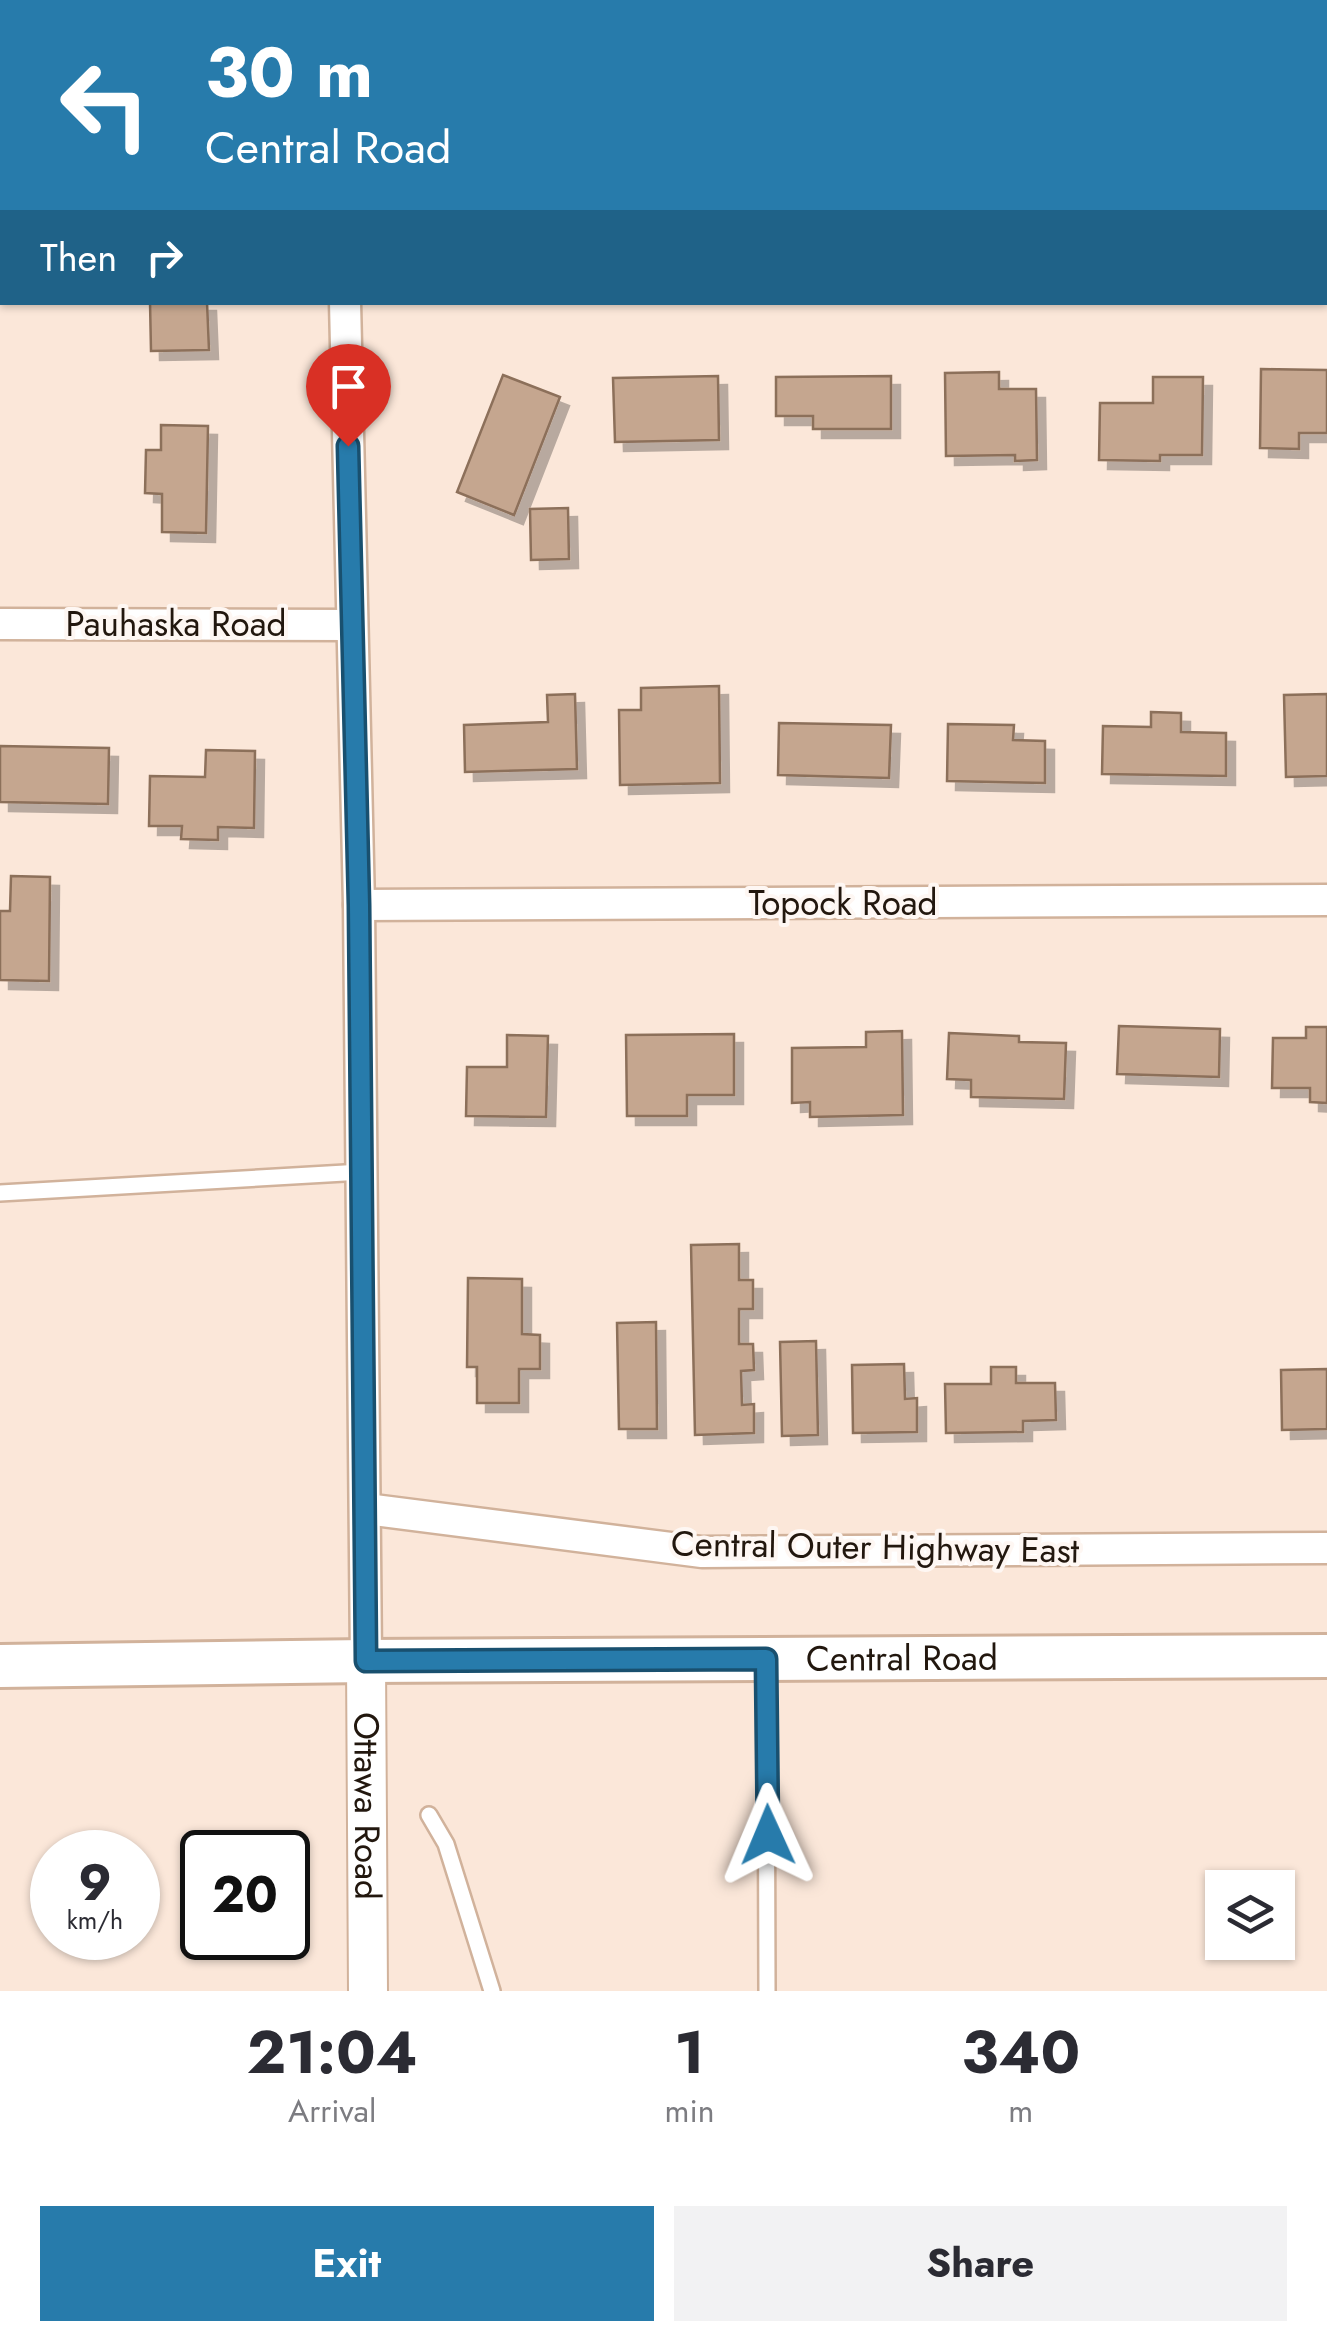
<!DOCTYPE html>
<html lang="en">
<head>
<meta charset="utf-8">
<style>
  :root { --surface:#fff; --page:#f2f2f3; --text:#2b2b33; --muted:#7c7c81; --accent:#277bab }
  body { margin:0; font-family:Jost,sans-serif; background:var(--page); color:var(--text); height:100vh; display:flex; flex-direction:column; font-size:38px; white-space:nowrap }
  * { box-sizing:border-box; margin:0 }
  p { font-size:32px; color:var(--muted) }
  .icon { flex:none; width:55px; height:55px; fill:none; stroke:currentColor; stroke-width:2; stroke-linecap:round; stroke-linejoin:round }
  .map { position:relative; height:1991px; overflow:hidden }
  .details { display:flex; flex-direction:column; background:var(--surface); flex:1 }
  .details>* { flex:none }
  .hud { position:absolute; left:0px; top:0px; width:1328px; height:305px; box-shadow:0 2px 8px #0004; background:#277bab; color:#fff; overflow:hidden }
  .tools { position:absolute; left:1205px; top:1870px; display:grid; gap:20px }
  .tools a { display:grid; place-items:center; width:90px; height:90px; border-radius:0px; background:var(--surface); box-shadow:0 2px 8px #0004; font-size:50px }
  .speed { position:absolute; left:30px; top:1830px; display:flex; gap:20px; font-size:50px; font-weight:700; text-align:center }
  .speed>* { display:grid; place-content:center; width:130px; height:130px; border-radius:50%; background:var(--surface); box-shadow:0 2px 8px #0004; line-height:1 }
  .speed small { font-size:25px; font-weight:400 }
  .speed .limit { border:5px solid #111; border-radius:15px; background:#fff; color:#111 }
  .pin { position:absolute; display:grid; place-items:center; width:85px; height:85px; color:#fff; margin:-102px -42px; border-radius:50% 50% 50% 0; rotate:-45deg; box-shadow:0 0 10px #0007 }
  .pin .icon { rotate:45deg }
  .me { position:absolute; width:110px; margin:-55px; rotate:359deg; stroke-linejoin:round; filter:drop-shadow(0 0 8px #0008) }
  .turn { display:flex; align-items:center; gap:35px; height:210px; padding:0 40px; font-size:45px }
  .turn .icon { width:130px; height:130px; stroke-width:2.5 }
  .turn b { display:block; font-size:70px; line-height:85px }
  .then { display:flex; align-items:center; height:95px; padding:0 40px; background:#0003; gap:20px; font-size:38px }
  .eta { display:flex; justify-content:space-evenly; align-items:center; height:170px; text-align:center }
  .eta b { font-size:60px; font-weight:700; line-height:70px }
  .action { display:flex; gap:20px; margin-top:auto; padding:20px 40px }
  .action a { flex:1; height:115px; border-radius:0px; background:var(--accent); color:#fff; font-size:40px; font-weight:700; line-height:115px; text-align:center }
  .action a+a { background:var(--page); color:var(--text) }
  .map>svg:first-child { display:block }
  .building { fill:#c5a68f; stroke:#8c6f5a; stroke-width:2.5; filter:url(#shadow) }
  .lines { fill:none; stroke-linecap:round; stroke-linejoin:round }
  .service-casing { stroke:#d1b29b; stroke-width:20 }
  .minor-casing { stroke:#d1b29b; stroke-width:35 }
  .tertiary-casing { stroke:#d1b29b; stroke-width:42 }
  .secondary-casing { stroke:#d1b29b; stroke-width:48 }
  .service { stroke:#fff; stroke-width:15 }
  .minor { stroke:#fff; stroke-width:30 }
  .tertiary { stroke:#fff; stroke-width:38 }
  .secondary { stroke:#fff; stroke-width:42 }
  .route-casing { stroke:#19506f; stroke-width:25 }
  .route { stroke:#277bab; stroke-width:18 }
  .labels { text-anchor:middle; stroke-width:8; stroke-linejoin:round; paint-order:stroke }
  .street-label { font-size:35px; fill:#22170e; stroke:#fef7f3 }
</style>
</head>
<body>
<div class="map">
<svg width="1327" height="1991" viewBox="0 0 1327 1991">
  <defs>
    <filter id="shadow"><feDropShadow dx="9" dy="9" stdDeviation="0" flood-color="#0004"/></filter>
  </defs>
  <rect width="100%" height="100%" fill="#fbe7d9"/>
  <g class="building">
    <path d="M150 302H207L209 350 151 351Z"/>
    <path d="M1261 369 1327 370V433H1299V449L1260 448Z"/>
    <path d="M999 372V389H1036L1037 460 1015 461V455L946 456 945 373Z"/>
    <path d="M503 375 560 397 514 515 457 492Z"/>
    <path d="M718 376 719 440 615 442 613 378Z"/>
    <path d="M891 376V429H813V416H776V377Z"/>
    <path d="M1153 377H1203L1202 455H1160V461L1099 460 1100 403H1153Z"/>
    <path d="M161 425 208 426 206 533 162 532V494L145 493 146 450H161Z"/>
    <path d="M568 508 569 559 531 560 530 509Z"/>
    <path d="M719 686 720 783 620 785 619 710H641V688Z"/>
    <path d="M575 694 577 769 465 772 464 725 548 722 547 695Z"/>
    <path d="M1327 694V776L1286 777 1284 695Z"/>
    <path d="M1151 712 1181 713V732L1226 733V776L1102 774 1103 726 1151 727Z"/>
    <path d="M779 723 891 725 889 778 778 775Z"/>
    <path d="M948 724 1014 725 1013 740 1045 741V783L947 781Z"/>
    <path d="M0 746 109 748 108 804 0 802Z"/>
    <path d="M206 750 255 751 254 828 218 827V840L181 839 182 826H149L150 776 205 777Z"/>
    <path d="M11 876 50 877 49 981 0 980V911H10Z"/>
    <path d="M1119 1026 1220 1029 1219 1077 1117 1074Z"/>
    <path d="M1306 1027H1327V1103L1310 1102V1088H1272L1273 1038H1306Z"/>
    <path d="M902 1031 903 1115 810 1117V1102L792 1103V1048L866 1047V1032Z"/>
    <path d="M949 1033 1019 1036V1042L1066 1043 1064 1099 971 1097V1080L947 1079Z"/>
    <path d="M734 1034V1095H687V1116H627L626 1035Z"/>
    <path d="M507 1035 548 1036 546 1117 466 1116 467 1067H507Z"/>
    <path d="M739 1244V1280H753V1309H739V1344H753L754 1370 741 1371 742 1405 754 1404V1433L695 1435 691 1245Z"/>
    <path d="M468 1278 522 1279V1334L540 1335V1369H519V1403H477V1367H467Z"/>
    <path d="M656 1322 657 1429H619L617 1323Z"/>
    <path d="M816 1341 818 1435 782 1436 780 1342Z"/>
    <path d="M904 1364 905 1399 917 1398V1432L853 1433 852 1365Z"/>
    <path d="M991 1367H1016V1383H1055L1056 1420 1023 1421V1432L946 1433 945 1384H991Z"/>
    <path d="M1327 1369V1429L1282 1430 1281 1370Z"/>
  </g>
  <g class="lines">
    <g class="service-casing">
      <g id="service">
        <path d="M0 1193 362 1172"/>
        <path d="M766 1660 767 1991"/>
        <path d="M429 1815 446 1844 492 1991"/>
      </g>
    </g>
    <g class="minor-casing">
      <g id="minor">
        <path d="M341 0V2"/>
        <path d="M1325 245H1327"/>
        <path d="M345 302 359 905 366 1661"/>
        <path d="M0 624 351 625"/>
        <path d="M359 905 1327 900"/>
        <path d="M366 1509 702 1552 1327 1548"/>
      </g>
    </g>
    <g class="tertiary-casing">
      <g id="tertiary">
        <path id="s1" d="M366 1661 368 1991"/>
      </g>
    </g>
    <g class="secondary-casing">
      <g id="secondary">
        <path id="s2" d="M0 1666 366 1661 1327 1656"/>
      </g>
    </g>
    <use href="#service" class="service"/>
    <use href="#minor" class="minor"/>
    <use href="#tertiary" class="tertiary"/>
    <use href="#secondary" class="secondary"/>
  </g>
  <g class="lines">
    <g class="route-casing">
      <path id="route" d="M348 446 359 905 366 1661 766 1659 768 1835"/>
    </g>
    <use href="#route" class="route"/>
  </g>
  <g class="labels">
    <g class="street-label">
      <text x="176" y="636">Pauhaska Road</text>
      <text x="843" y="915">Topock Road</text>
      <text transform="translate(875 1547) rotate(1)" y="12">Central Outer Highway East</text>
      <text dy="12" stroke="none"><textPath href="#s2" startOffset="902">Central Road</textPath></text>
      <text dy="12" stroke="none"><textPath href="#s1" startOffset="145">Ottawa Road</textPath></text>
    </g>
  </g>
</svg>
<div class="tools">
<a><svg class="icon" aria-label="layers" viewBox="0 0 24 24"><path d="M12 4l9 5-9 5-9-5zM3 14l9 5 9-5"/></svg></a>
</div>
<div class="speed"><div>9<small>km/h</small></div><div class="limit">20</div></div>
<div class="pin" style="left:348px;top:446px;background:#d93025"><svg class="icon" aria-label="arrive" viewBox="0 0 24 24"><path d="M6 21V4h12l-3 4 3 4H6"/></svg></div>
<svg class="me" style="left:768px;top:1835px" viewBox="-20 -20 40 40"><path d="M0-17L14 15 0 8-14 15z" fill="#277bab" stroke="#fff" stroke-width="4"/></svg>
<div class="hud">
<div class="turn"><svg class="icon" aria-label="left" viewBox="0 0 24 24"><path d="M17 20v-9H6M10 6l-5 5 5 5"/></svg><div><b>30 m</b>Central Road</div></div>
<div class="then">Then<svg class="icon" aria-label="right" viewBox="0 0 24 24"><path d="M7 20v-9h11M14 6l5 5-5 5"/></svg></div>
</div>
</div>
<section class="details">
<div class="eta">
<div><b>21:04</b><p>Arrival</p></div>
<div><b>1</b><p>min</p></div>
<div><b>340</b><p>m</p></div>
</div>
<div class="action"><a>Exit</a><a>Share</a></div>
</section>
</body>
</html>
